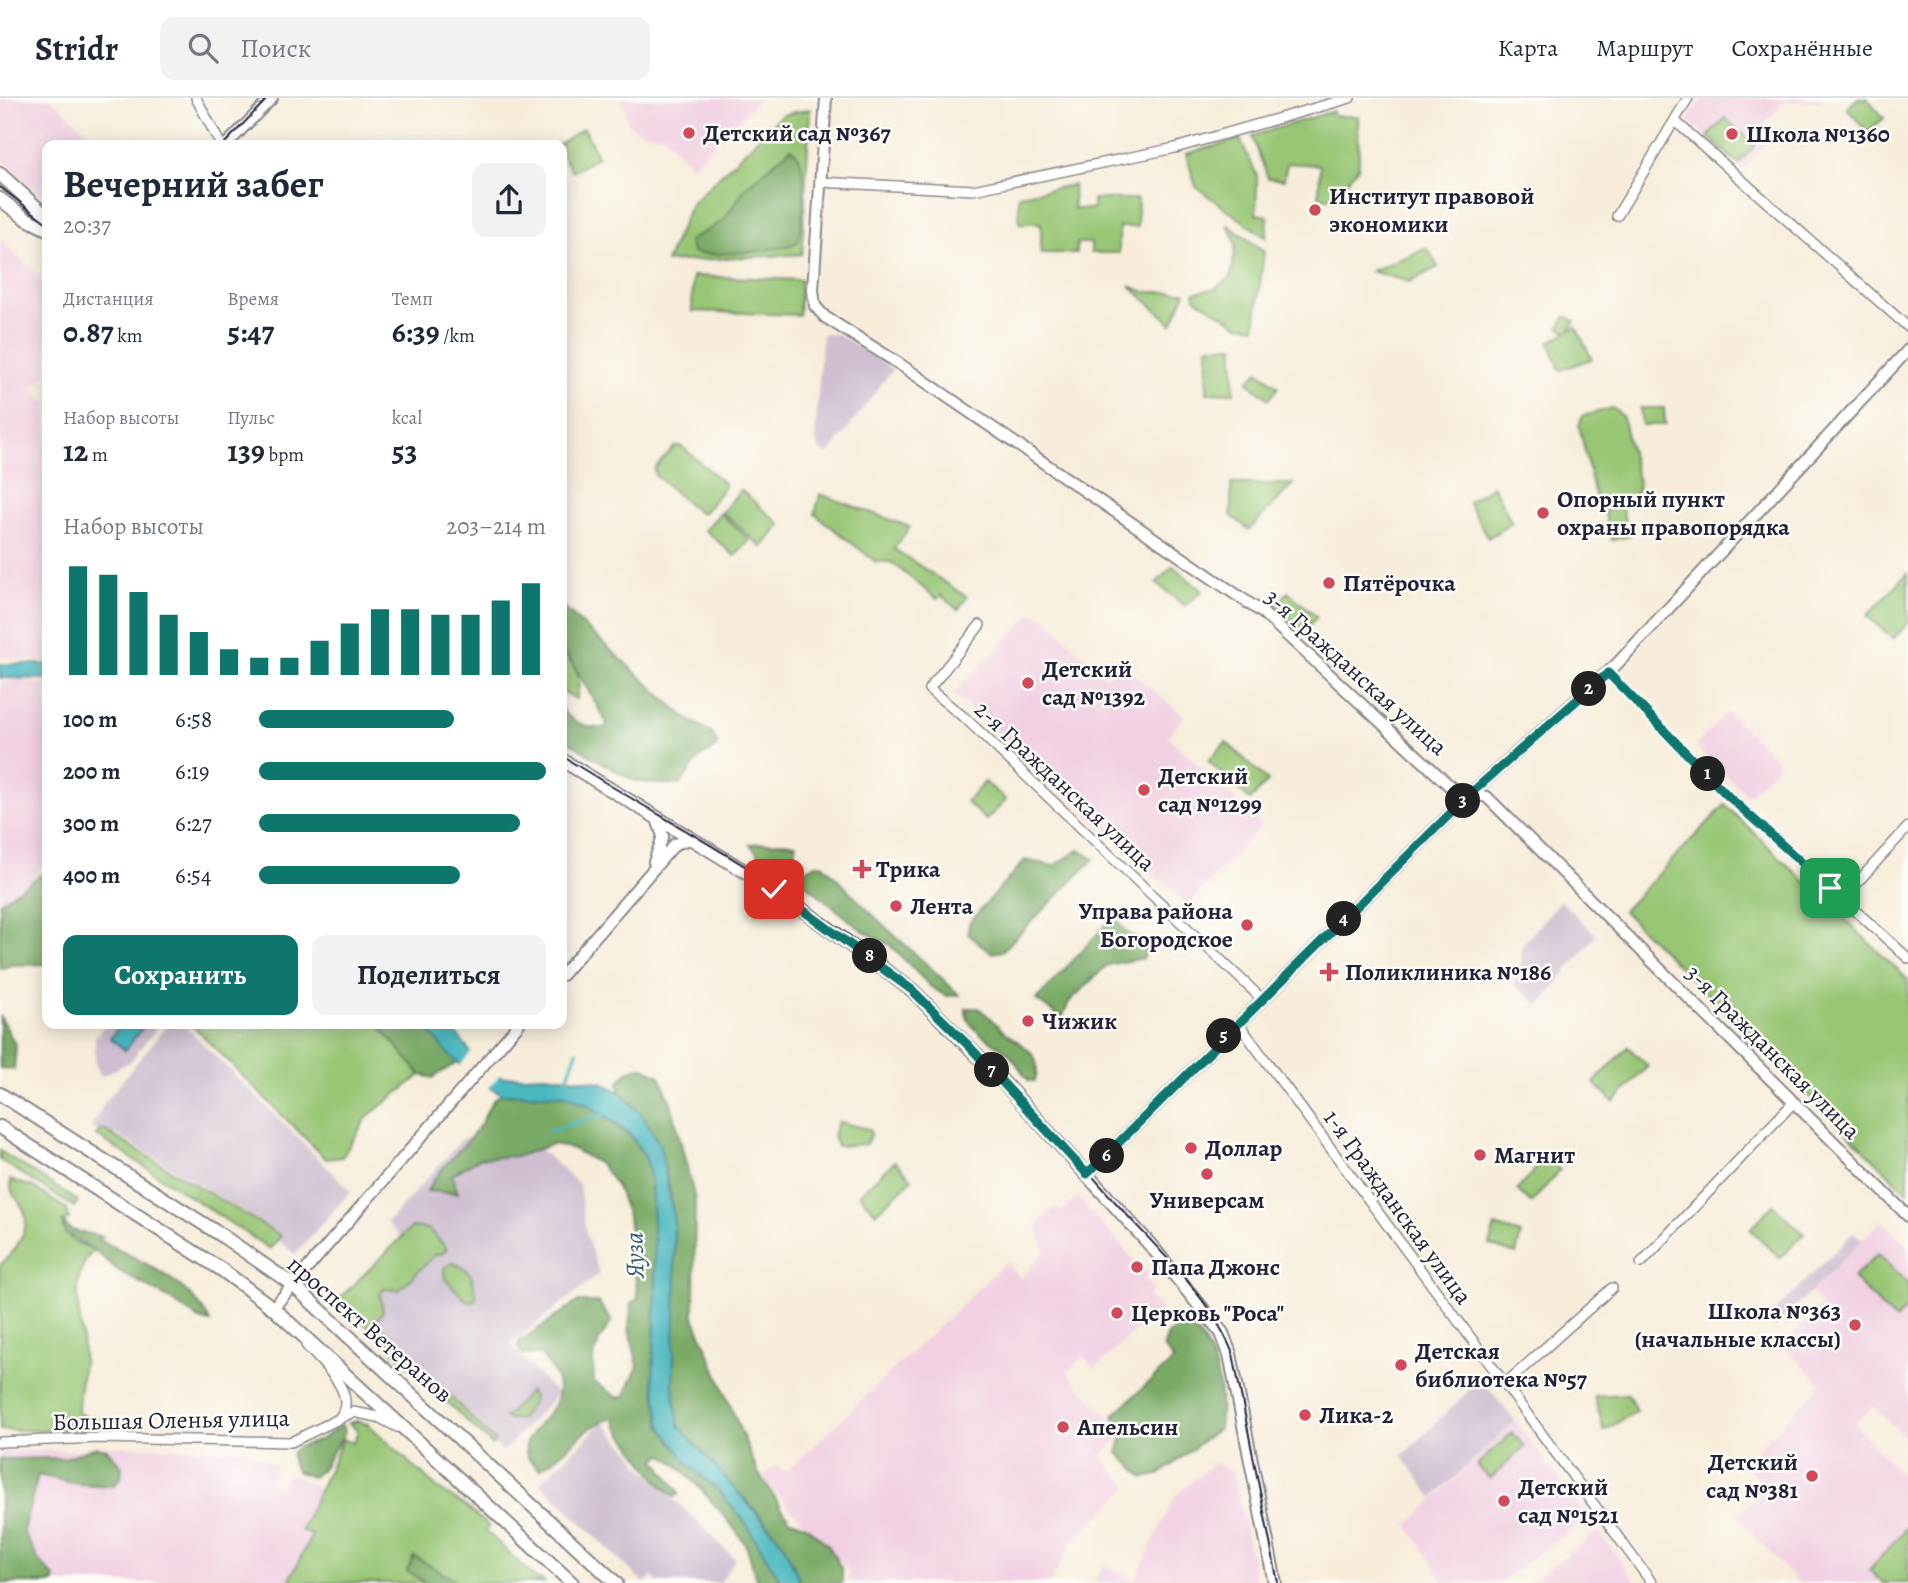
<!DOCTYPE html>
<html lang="ru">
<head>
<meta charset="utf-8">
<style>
  :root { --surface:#fff; --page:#f2f2f3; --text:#1f2937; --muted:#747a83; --line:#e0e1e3; --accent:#0f766e }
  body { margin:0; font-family:Alegreya,serif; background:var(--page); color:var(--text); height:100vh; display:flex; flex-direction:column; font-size:26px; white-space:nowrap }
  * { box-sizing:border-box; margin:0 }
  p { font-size:23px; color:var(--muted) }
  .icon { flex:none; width:38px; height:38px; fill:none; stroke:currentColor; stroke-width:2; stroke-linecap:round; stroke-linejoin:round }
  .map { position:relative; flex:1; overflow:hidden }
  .sheet { position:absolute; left:42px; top:42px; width:525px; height:889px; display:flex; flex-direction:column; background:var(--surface); border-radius:14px; box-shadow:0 4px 18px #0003 }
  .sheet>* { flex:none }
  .pin { position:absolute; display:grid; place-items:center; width:60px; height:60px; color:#fff; margin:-30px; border-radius:14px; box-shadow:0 4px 10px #0006 }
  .km { position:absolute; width:35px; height:35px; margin:-18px; border-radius:50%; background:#222; color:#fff; font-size:19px; line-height:35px; text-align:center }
  .round { display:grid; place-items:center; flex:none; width:74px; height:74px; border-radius:14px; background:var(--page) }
  .headline { display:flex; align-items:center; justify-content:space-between; height:119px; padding:0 21px }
  h1 { font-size:38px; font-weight:700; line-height:52px }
  .metrics { display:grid; grid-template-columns:repeat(3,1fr); gap:10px; height:119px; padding:7px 21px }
  .metrics div { display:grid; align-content:center }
  .metrics b { font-size:30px; font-weight:700 }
  .metrics small { font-size:19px; font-weight:400 }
  .metrics p { font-size:19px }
  .chart { height:196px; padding:14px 21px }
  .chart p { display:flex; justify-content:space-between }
  .chart svg { width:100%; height:126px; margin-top:7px; stroke:var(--accent); stroke-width:6 }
  .cta { display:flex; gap:14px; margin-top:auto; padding:14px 21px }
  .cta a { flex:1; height:80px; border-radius:14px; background:var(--accent); color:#fff; font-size:28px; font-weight:700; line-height:80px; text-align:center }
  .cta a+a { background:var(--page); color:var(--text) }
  ul { padding:0 21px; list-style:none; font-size:23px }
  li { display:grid; grid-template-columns:112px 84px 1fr; align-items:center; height:52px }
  li i { height:18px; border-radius:9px; background:var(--accent) }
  header { display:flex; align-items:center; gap:42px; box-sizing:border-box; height:98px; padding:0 35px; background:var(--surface); border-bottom:2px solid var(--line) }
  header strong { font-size:33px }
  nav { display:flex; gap:38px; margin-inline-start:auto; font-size:24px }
  .search { width:490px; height:63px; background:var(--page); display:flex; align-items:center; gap:18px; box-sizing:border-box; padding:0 24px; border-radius:14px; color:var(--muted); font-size:26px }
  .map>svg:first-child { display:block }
  .built { fill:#f1d0e2 }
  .industrial { fill:#cebed0 }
  .green { fill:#98c675; stroke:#5d7458; stroke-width:2 }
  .forest { fill:#7aab66; stroke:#4e6650; stroke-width:2 }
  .water { fill:#49b8bf; stroke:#366d7d; stroke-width:2 }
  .pier { fill:#f7edda }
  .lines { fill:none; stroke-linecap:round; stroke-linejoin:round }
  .stream { stroke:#49b8bf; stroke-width:3.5 }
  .minor-casing { stroke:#8c888a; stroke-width:12 }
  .tertiary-casing { stroke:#8c888a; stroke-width:14 }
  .secondary-casing { stroke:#8c888a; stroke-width:16 }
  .minor { stroke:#fff; stroke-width:9 }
  .tertiary { stroke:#fff; stroke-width:10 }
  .secondary { stroke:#fff; stroke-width:12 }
  .tram { stroke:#22223b; stroke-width:2 }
  .route-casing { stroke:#fff; stroke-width:14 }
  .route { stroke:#0f766e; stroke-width:9 }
  .poi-dot { fill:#d1495b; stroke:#fdfcf7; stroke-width:2.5 }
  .labels { text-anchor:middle; stroke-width:5; stroke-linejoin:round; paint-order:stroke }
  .poi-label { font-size:24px; font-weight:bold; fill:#22223b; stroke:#fdfcf7; text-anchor:start }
  .street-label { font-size:24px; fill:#22223b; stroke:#fdfcf7 }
  .water-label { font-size:26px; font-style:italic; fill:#325e70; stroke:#fdfcf7 }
</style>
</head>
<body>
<header>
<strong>Stridr</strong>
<div class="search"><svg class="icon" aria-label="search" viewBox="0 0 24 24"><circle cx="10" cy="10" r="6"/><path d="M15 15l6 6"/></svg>Поиск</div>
<nav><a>Карта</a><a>Маршрут</a><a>Сохранённые</a></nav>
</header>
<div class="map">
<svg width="1908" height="1485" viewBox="0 0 1908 1485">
  <rect width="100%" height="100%" fill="#fdfcf7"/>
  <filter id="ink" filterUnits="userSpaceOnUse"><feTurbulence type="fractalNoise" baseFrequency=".0143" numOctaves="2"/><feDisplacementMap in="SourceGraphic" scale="14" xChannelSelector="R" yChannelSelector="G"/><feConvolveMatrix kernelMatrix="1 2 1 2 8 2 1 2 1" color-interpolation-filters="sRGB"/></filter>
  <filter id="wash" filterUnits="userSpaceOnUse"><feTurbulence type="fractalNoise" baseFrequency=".00686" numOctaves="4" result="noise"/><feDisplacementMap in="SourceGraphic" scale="28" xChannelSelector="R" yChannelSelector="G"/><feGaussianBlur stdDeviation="1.57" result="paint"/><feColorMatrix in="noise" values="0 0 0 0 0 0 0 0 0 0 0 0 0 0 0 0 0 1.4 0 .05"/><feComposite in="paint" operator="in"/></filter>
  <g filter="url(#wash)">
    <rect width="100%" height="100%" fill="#f7edda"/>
    <path class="built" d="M0,0H50L95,41L89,47H47V93L43,98L0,61Z
      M621,0H760L692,68L663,37L642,34L628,26Z
      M1702,0H1822L1820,3L1783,4L1759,34L1768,43L1744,71L1688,22Z
      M0,141L47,186V276L32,291L47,305V563L0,559Z
      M1033,515L1045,520L1106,580L1121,565L1184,618L1168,639L1262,727L1188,807L954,595Z
      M20,582L47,588V765L0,812V586Z
      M1727,614L1780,664L1748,698L1695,648Z
      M1077,1099L1148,1177L1144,1181L1153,1192L1148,1198L1160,1210L1095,1270L1083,1258L1067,1274L1124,1336L1100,1358L1129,1389L1073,1443L1050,1485H848L849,1473L762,1380L775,1368L786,1374L1006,1164L1021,1180L1045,1153L1036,1128L1056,1109L1061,1114Z
      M1881,1122L1908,1148V1343L1873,1308L1854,1326L1908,1385V1485H1798L1736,1417L1766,1391L1744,1365L1822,1286L1782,1248L1822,1208L1810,1195Z
      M1515,1323L1587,1419L1500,1485H1445L1408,1427Z
      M103,1348L244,1352L277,1368L269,1386L280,1390L288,1375L321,1391L301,1431L313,1437L288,1485H0V1353L76,1352Z
      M1214,1365L1234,1374L1256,1485H1094L1104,1467L1135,1482L1175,1398Z
      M1598,1433L1637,1485H1530Z"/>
    <path class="industrial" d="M822,236H838L893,271L828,357L819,352L815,340Z
      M1560,802L1596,837L1539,908L1514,886L1520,874L1522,848Z
      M106,926H154L155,932L130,964L101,978L95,966V939Z
      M168,926H183L351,1093L295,1156L279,1143L282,1137L116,1036L112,1042L91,1029L105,1004Z
      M515,1029L579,1086L586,1136L599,1176L510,1246L557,1296L503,1354L486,1338L488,1333L386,1234L379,1239L350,1213L412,1150L387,1125L462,1041Z
      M1854,1134L1862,1142L1775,1230L1766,1222Z
      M1481,1281L1515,1323L1433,1400L1402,1358Z
      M603,1324L633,1356L639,1366L735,1461L720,1485H659L653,1479L644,1485L540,1385Z"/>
    <path class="green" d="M1858,0H1867L1884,20L1867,34L1847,10Z
      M810,11L802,156L666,164L691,106L782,17Z
      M1333,13L1334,18H1358L1359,68L1348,82L1341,101L1319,99L1320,67L1287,65L1284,82L1268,80L1252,38Z
      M1725,20L1755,47L1738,66L1708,39Z
      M584,30L598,59L573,74L562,57V47H557Z
      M1240,41L1257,78L1256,116L1268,118L1266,140L1196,89L1186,56Z
      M1073,87L1074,111H1093V101H1138L1137,129H1119V155H1091V145H1077V155H1041V125H1019V97Z
      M1228,127L1264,153L1255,229L1239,227L1195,200L1194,194L1214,191L1231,179L1236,146Z
      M1427,150L1438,169L1409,184L1371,173Z
      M693,178L801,182L799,217L692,213Z
      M1130,188L1145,194H1186L1172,226Z
      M1566,218L1575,223L1569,233L1576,229L1592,261L1560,272L1549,244L1567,234L1559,229Z
      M1208,248H1234V295L1207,294Z
      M1258,273L1278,289L1269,301L1248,284Z
      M1613,310L1622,318L1639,388L1635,397L1603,405L1595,398L1579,327L1583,318Z
      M1640,310H1664L1665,327H1642Z
      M681,348L724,385V390L704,414L699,415L655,377L654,371L674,349Z
      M1231,386H1293L1249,432L1231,417Z
      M1493,388L1512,425L1488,440L1468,404Z
      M741,392L781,427L762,449L722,414Z
      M820,396L910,429L894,451L967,499L958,512L941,497L937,501L891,464H876L815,416Z
      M1621,408L1629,438L1612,442L1604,413Z
      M720,415L750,442L735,458L705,432Z
      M1173,468L1202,493L1185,508L1156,485Z
      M1908,475V525L1893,541L1867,518Z
      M1288,494L1317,519L1303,533L1276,508Z
      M562,554C576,568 583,582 576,601L562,593Z
      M1226,644L1268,683L1250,702L1208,663Z
      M985,684L1006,702L986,722L966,704Z
      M1725,707L1908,882V1095L1623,813Z
      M191,926H378L421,977L368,1018L342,1059L326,1061Z
      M1628,949L1648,968L1614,1004L1594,985Z
      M838,1024L869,1031L871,1036L866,1046L837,1048L833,1037Z
      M101,1031L105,1033L281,1138L270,1151L96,1037Z
      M0,1053L78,1103L74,1109L0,1062Z
      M1546,1059L1560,1072L1531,1105L1517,1092Z
      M895,1063L912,1081L876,1115L859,1096Z
      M10,1082L33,1089L66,1111L69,1121L63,1124V1130L73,1143L94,1152C63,1182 86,1229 83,1266C81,1283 78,1297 78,1314L83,1318L133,1326L95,1333L0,1332V1167C13,1157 32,1130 24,1112C18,1100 10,1097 10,1082Z
      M1773,1107L1804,1136L1780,1160L1750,1131Z
      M1495,1128L1521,1136L1516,1156L1489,1147Z
      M412,1129L428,1131L447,1150L442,1156H436L399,1192L384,1191L380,1196L383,1214L375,1223L495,1343L492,1347L339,1201Z
      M1878,1156L1908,1186V1210L1895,1222L1853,1180Z
      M452,1165C471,1169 474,1182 476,1199L474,1203L466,1202L445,1181L444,1170Z
      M530,1293L534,1302L520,1321H507L505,1320Z
      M1628,1296L1636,1313L1604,1333L1594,1298Z
      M357,1323L368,1326L437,1390L467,1409L489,1429L486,1433L538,1483L541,1481L545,1485H459L414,1459L407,1473L426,1485H288L312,1437L301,1432L343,1341L353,1345L358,1333L349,1325Z
      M1512,1335L1525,1348L1490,1381L1477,1367Z
      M1908,1428V1485H1883L1869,1472Z"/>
    <path class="forest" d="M791,50C811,62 803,123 798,144C788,152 702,160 692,154L689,143L724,122L746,89Z
      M562,508L686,620L711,634L717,645L715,650L699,660L680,687C666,686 650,686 636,683C628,681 567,644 562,638V611C571,625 589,631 605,630L607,625L562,547Z
      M785,744L796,746L794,756L784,771L779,772L764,763L750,746Z
      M1079,752L1094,761L1002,853L991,855L968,836L969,825L1025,762L1054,768Z
      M816,766H822C839,781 852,797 868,812C897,842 930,867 959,897L946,898L931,889L890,847L860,831L802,783L805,772Z
      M47,773V866L12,867L0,871V804Z
      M1114,818L1126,834L1149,847L1143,860L1107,867L1069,904L1062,920L1036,902Z
      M966,910H978C989,917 997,928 1007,936C1026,950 1043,956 1035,983H1029C1022,975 1016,963 1008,955C995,943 964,932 966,910Z
      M0,918L16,948L14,971L0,970Z
      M378,926H423L457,964L433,980L421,977Z
      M641,969L660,978L671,1005L695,1102L694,1219L757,1373L789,1421L805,1427L828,1447L842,1472V1485H801C790,1460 778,1438 760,1417C745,1399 683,1342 678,1326C672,1305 673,1279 673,1257C673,1166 691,1064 620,994L619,984C626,975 630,970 641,969Z
      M502,996L564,997L590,1008L631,1039L646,1061L651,1083L656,1188L653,1280L661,1328L688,1366L718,1392L745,1424L782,1485H758C752,1474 752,1460 746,1448C736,1430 679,1362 661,1356L656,1362L677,1391L679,1396L675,1399L661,1387L616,1327L615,1320C583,1325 568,1357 539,1371C500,1341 559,1325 558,1290C558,1278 548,1266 541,1257L523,1256L518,1249L519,1244L577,1204H598L612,1223L599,1243L593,1262L594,1284L617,1299H624L638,1268L629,1231L631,1205L638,1201L628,1118L617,1089L601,1067L573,1051L553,1046L518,1058L480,1060L452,1077L458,1095L427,1093C441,1067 463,1052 480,1027C488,1015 487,1004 502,996Z
      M63,1124L71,1132L104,1139L97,1141C136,1161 190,1182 210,1224L197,1220L170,1201L120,1174L94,1152L65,1135Z
      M1182,1225C1217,1241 1224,1296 1219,1330L1159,1377L1144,1380L1118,1355L1124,1334L1113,1317L1174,1262L1163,1249L1168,1236Z
      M341,1326L345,1333L343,1338L321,1372L312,1379L296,1373C283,1347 299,1350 317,1343C326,1339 334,1332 341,1326Z
      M96,1349L107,1351L122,1369L121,1380L113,1388L78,1386L38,1377L23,1433L39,1463L55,1480L53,1485H0V1361L64,1360Z
      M414,1458L459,1485H426L407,1473Z"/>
    <path class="water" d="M0,566H47V581L0,580Z
      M121,926L144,928L125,952L110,940Z
      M423,926H449L475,960L502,979L545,977L601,984L620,994L641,1015L660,1047L673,1115L676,1189L673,1289L679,1328L783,1445L801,1485H782L745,1424L718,1392L688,1366L661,1328L653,1280L656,1188L651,1083L646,1061L630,1036L590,1008L565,997L502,996L486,988L450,958Z"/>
    <path class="pier" d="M473,952L501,975L487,992L458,970Z"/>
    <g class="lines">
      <path class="stream" d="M567,981L577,953
        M549,1033L604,1016"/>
    </g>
  </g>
  <g filter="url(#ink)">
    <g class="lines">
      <g class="minor-casing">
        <path id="minor" d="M196,0L221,47
          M1675,23L1908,229
          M820,84L973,92L1175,50L1350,0
          M1617,118L1688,0
          M980,527L929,591L966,621L1262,901
          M1608,575L1728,698L1908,860
          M1842,801L1908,729
          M1238,925L1652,1485
          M1641,1165L1793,1005
          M306,1247C320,1264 359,1295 340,1319
          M1505,1286L1612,1190
          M0,1344L99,1340L291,1344L353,1314L378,1319L397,1329"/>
      </g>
      <g class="tertiary-casing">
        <path id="tertiary" d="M826,0L813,192L815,208L825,219L898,265L1263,515L1453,691L1487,699L1908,1118
          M226,47L272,0
          M654,764L663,738L657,721
          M562,877L675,746L690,741
          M1087,1076L1471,695L1616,567L1908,252
          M273,1210L519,926"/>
      </g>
      <g class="secondary-casing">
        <path id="secondary" d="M0,76L47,119
          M0,101L25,120L47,131
          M562,662L774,791L912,892L995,975L1153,1150L1222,1235L1230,1256L1275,1485
          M0,996L221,1137L293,1187L616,1485
          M0,1029L222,1172L273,1210L572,1485"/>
      </g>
      <use href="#minor" class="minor"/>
      <use href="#tertiary" class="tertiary"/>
      <use href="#secondary" class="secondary"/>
      <path class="tram" d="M223,47L268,0
        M0,89L47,125
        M562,658C679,732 812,798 915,890C988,955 1052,1033 1117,1106C1157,1151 1211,1199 1233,1256L1278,1485"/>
    </g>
  </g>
  <g class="lines" filter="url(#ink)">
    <g class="route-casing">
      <path id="route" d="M774,791L912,892L969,948L1087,1076L1471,695L1608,575L1728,698L1830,790"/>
    </g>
    <use href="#route" class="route"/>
  </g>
  <g class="poi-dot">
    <circle cx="689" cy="35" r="7"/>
    <circle cx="1732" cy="36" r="7"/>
    <circle cx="1315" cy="112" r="7"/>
    <circle cx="1543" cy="415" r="7"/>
    <circle cx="1329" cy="485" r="7"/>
    <circle cx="1028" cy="585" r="7"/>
    <circle cx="1144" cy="692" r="7"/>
    <path d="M858.5 760.5h7v7h7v7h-7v7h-7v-7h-7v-7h7z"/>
    <circle cx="896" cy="808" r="7"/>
    <circle cx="1247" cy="827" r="7"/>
    <path d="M1325.5 863.5h7v7h7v7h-7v7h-7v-7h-7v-7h7z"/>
    <circle cx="1028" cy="923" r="7"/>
    <circle cx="1191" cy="1050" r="7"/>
    <circle cx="1480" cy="1057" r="7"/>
    <circle cx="1207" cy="1076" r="7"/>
    <circle cx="1137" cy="1169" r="7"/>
    <circle cx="1117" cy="1215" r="7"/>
    <circle cx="1855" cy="1227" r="7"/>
    <circle cx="1401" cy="1267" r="7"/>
    <circle cx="1305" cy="1317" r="7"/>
    <circle cx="1063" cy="1329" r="7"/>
    <circle cx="1812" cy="1378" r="7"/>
    <circle cx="1504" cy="1403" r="7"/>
  </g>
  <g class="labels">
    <g class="poi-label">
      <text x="703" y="43">Детский сад №367</text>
      <text x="1746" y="44">Школа №1360</text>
      <text x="1329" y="106">Институт правовой<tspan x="1329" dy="28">экономики</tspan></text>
      <text x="1557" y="409">Опорный пункт<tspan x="1557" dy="28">охраны правопорядка</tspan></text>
      <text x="1343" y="493">Пятёрочка</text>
      <text x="1042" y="579">Детский<tspan x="1042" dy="28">сад №1392</tspan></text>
      <text x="1158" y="686">Детский<tspan x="1158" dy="28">сад №1299</tspan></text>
      <text x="876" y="779">Трика</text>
      <text x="910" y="816">Лента</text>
      <text x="1233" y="821" text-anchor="end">Управа района<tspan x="1233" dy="28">Богородское</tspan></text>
      <text x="1345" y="882">Поликлиника №186</text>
      <text x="1042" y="931">Чижик</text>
      <text x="1205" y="1058">Доллар</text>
      <text x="1494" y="1065">Магнит</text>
      <text x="1207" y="1110" text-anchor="middle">Универсам</text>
      <text x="1151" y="1177">Папа Джонс</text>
      <text x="1841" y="1221" text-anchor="end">Школа №363<tspan x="1841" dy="28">(начальные классы)</tspan></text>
      <text x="1131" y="1223">Церковь "Роса"</text>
      <text x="1415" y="1261">Детская<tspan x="1415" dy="28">библиотека №57</tspan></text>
      <text x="1319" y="1325">Лика-2</text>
      <text x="1077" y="1337">Апельсин</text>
      <text x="1798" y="1372" text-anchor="end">Детский<tspan x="1798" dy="28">сад №381</tspan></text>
      <text x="1518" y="1397">Детский<tspan x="1518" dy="28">сад №1521</tspan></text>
    </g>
    <g class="street-label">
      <text transform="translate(1356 574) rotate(42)" y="8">3-я Гражданская улица</text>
      <text transform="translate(1065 688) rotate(43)" y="8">2-я Гражданская улица</text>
      <text transform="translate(1773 954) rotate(45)" y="8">3-я Гражданская улица</text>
      <text transform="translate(1398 1109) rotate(54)" y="8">1-я Гражданская улица</text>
      <text transform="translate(370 1231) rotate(41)" y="8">проспект Ветеранов</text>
      <text transform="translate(171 1322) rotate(-1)" y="8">Большая Оленья улица</text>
    </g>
    <g class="water-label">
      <text transform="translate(634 1157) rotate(-91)" y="9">Яуза</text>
    </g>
  </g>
</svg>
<div class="pin" style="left:1830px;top:790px;background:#1e9e55"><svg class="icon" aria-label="arrive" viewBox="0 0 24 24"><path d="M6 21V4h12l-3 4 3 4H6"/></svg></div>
<div class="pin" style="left:774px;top:791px;background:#d93025"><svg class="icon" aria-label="check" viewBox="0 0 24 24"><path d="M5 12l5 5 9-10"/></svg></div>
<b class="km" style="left:1708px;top:676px">1</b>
<b class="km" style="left:1589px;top:591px">2</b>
<b class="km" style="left:1463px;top:703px">3</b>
<b class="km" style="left:1344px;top:821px">4</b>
<b class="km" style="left:1224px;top:938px">5</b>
<b class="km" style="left:1107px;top:1058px">6</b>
<b class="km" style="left:992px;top:972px">7</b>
<b class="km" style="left:870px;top:858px">8</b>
<section class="sheet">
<div class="headline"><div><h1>Вечерний забег</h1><p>20:37</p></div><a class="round"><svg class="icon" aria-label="share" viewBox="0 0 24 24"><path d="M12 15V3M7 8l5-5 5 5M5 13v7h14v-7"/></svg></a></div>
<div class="metrics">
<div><p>Дистанция</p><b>0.87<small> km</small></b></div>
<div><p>Время</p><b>5:47</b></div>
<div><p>Темп</p><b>6:39<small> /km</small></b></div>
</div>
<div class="metrics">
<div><p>Набор высоты</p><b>12<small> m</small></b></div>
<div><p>Пульс</p><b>139<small> bpm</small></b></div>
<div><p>kcal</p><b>53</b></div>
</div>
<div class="chart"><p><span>Набор высоты</span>203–214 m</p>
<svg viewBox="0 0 160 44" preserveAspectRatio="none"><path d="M5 44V6M15 44V9M25 44V15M35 44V23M45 44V29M55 44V35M65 44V38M75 44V38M85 44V32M95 44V26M105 44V21M115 44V21M125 44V23M135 44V23M145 44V18M155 44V12"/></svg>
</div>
<ul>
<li><b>100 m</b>6:58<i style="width:68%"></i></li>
<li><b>200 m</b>6:19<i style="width:100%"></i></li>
<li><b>300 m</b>6:27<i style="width:91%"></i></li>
<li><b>400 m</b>6:54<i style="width:70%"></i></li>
</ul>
<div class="cta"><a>Сохранить</a><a>Поделиться</a></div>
</section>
</div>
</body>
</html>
